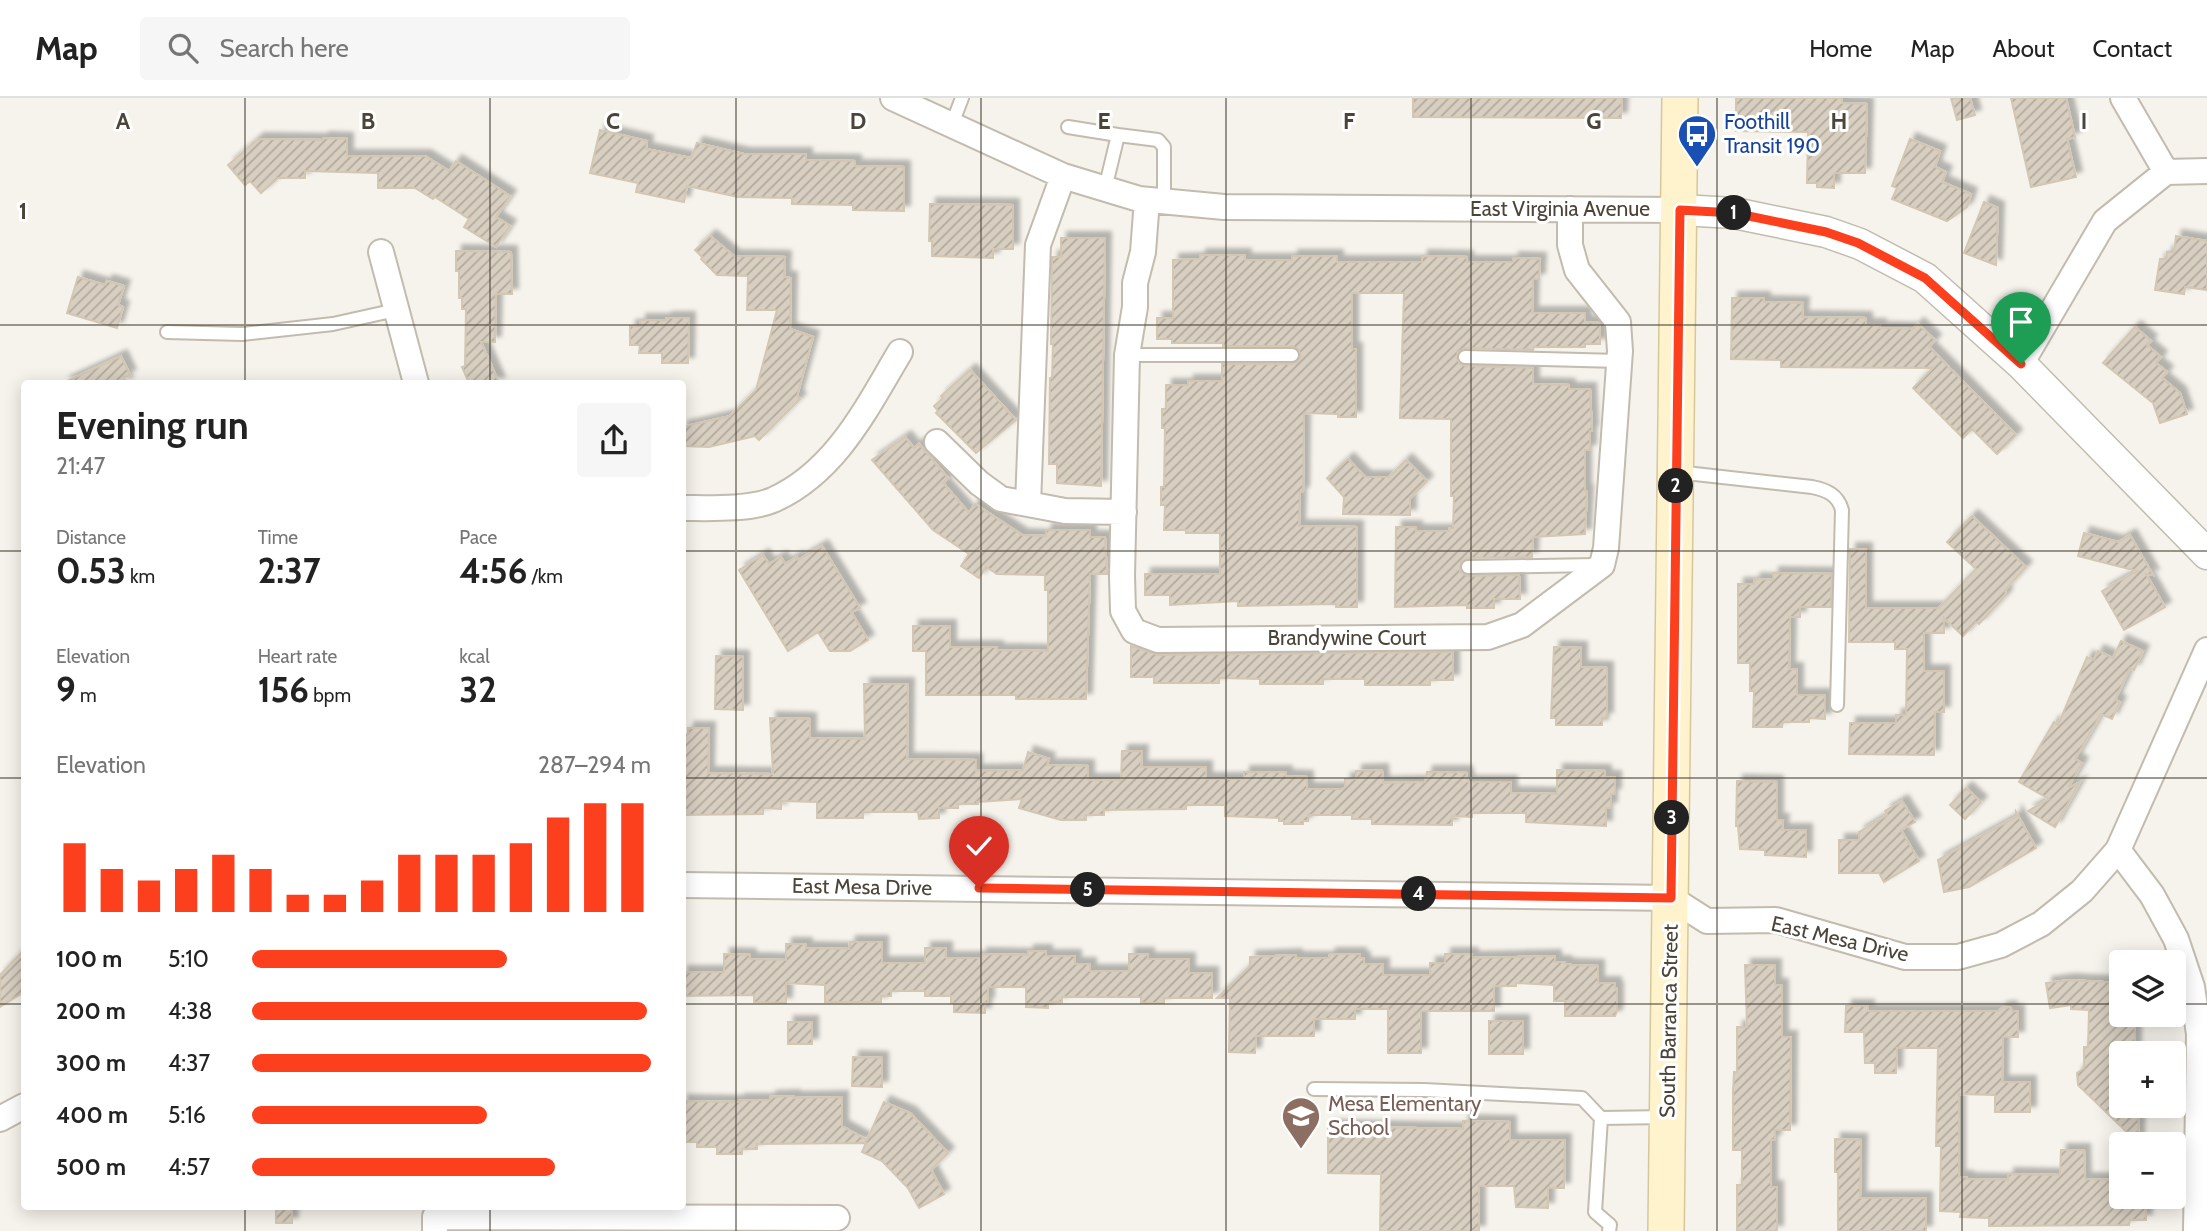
<!DOCTYPE html>
<html lang="en">
<head>
<meta charset="utf-8">
<style>
  :root { --surface:#fff; --page:#f6f6f6; --text:#222; --muted:#767676; --line:#e0e0e0; --accent:#fc3f1d }
  body { margin:0; font-family:Cabin,sans-serif; background:var(--page); color:var(--text); height:100vh; display:flex; flex-direction:column; font-size:26px; white-space:nowrap }
  * { box-sizing:border-box; margin:0 }
  p { font-size:23px; color:var(--muted) }
  .icon { flex:none; width:38px; height:38px; fill:none; stroke:currentColor; stroke-width:2; stroke-linecap:round; stroke-linejoin:round }
  .map { position:relative; flex:1; overflow:hidden }
  .details { position:absolute; left:21px; top:282px; width:665px; height:830px; display:flex; flex-direction:column; background:var(--surface); border-radius:7px; box-shadow:0 4px 18px #0003 }
  .details>* { flex:none }
  .controls { position:absolute; left:2109px; top:852px; display:grid; gap:14px }
  .controls a { display:grid; place-items:center; width:77px; height:77px; border-radius:7px; background:var(--surface); box-shadow:0 4px 18px #0003; font-size:35px }
  .pin { position:absolute; display:grid; place-items:center; width:60px; height:60px; color:#fff; margin:-72px -30px; border-radius:50% 50% 50% 0; rotate:-45deg; box-shadow:0 0 7px #0007 }
  .pin .icon { rotate:45deg }
  .km { position:absolute; width:35px; height:35px; margin:-18px; border-radius:50%; background:#222; color:#fff; font-size:19px; line-height:35px; text-align:center }
  .round { display:grid; place-items:center; flex:none; width:74px; height:74px; border-radius:7px; background:var(--page) }
  .overview { display:flex; align-items:center; justify-content:space-between; height:119px; padding:0 35px }
  h1 { font-size:38px; font-weight:700; line-height:52px }
  .figures { display:grid; grid-template-columns:repeat(3,1fr); gap:10px; height:119px; padding:7px 35px }
  .figures div { display:grid; align-content:center }
  .figures b { font-size:35px; font-weight:700 }
  .figures small { font-size:19px; font-weight:400 }
  .figures p { font-size:19px }
  .chart { height:196px; padding:14px 35px }
  .chart p { display:flex; justify-content:space-between }
  .chart svg { width:100%; height:126px; margin-top:7px; stroke:var(--accent); stroke-width:6 }
  ul { padding:0 35px; list-style:none; font-size:23px }
  li { display:grid; grid-template-columns:112px 84px 1fr; align-items:center; height:52px }
  li i { height:18px; border-radius:9px; background:var(--accent) }
  header { display:flex; align-items:center; gap:42px; box-sizing:border-box; height:98px; padding:0 35px; background:var(--surface); border-bottom:2px solid var(--line) }
  header strong { font-size:33px }
  nav { display:flex; gap:38px; margin-inline-start:auto; font-size:24px }
  .search { width:490px; height:63px; background:var(--page); display:flex; align-items:center; gap:18px; box-sizing:border-box; padding:0 24px; border-radius:7px; color:var(--muted); font-size:26px }
  .map>svg:first-child { display:block }
  .building { fill:url(#building-hatch); stroke:#d3c7b4; stroke-width:2; filter:url(#shadow) }
  .lines { fill:none; stroke-linecap:round; stroke-linejoin:round }
  .service-casing { stroke:#c2bbae; stroke-width:16 }
  .minor-casing { stroke:#c2bbae; stroke-width:28 }
  .tertiary-casing { stroke:#c2bbae; stroke-width:33 }
  .secondary-casing { stroke:#d6c79b; stroke-width:38 }
  .service { stroke:#fff; stroke-width:12 }
  .minor { stroke:#fff; stroke-width:24 }
  .tertiary { stroke:#fff; stroke-width:30 }
  .secondary { stroke:#fff3cd; stroke-width:35 }
  .route-casing { stroke:#fff; stroke-width:14 }
  .route { stroke:#fc3f1d; stroke-width:9 }
  .grid { fill:none; stroke:#4b4439; stroke-width:2; stroke-opacity:0.55 }
  .labels { text-anchor:middle; stroke-width:6; stroke-linejoin:round; paint-order:stroke }
  .transit-label { font-size:21px; fill:#164399; stroke:#fff; text-anchor:start }
  .street-label { font-size:21px; fill:#4b4439; stroke:#fff }
  .education-label { font-size:21px; fill:#785e54; stroke:#fff; text-anchor:start }
  .grid-label { font-size:23px; text-anchor:middle; font-weight:bold; fill:#4b4439; stroke:#fff; stroke-width:6; stroke-linejoin:round; paint-order:stroke }
</style>
</head>
<body>
<header>
<strong>Map</strong>
<div class="search"><svg class="icon" aria-label="search" viewBox="0 0 24 24"><circle cx="10" cy="10" r="6"/><path d="M15 15l6 6"/></svg>Search here</div>
<nav><a>Home</a><a>Map</a><a>About</a><a>Contact</a></nav>
</header>
<div class="map">
<svg width="2207" height="1133" viewBox="0 0 2207 1133">
  <defs>
    <pattern id="building-hatch" width="6" height="6" patternUnits="userSpaceOnUse" patternTransform="scale(1.75)"><rect width="6" height="6" fill="#d8cfc1"/><path d="M-1 1l2-2M0 6l6-6M5 7l2-2" fill="none" stroke="#b1aa9e"/></pattern>
    <filter id="shadow"><feDropShadow dx="6" dy="-6" stdDeviation="2" flood-color="#0004"/></filter>
  </defs>
  <rect width="100%" height="100%" fill="#f6f3ec"/>
  <path class="building" d="M1413,0H1622L1621,20L1413,19Z
    M1736,0H1842V5L1867,6L1865,75H1834V90L1817,89V85H1807L1808,34L1736,33Z
    M1951,0H1970L1975,17L1957,22Z
    M2011,0H2066L2075,39L2067,41L2076,79L2031,89Z
    M600,32L647,43L646,51L691,60L697,45L744,56H806V62L855,63V68L904,69V113L853,112V107L792,106V100L738,99L687,88L684,104L636,94L638,85L590,75Z
    M323,40L347,41V58H425L449,73L456,63L510,98L496,119L510,128L496,149L464,129L469,121L435,99L433,101L415,90H378V75L305,73V80H278L261,95L250,83L245,87L228,67L258,41L323,42Z
    M1910,41L1940,53L1935,69L1946,74L1942,84L1971,96L1967,109L1947,123L1892,101L1897,90L1892,88Z
    M1984,104L1998,110L1996,167L1964,155Z
    M930,106L1013,107V151H993V160L932,158V143H929Z
    M710,138L734,158L785,159L784,179L791,180L790,231L813,239L797,298L800,301L759,342L755,338L709,349L682,348V329L730,318L756,292L777,212H747L748,178L717,177L701,161L702,159L695,152Z
    M2176,138L2207,143V192L2185,189L2184,196L2155,192L2160,161H2166L2167,154H2174Z
    M1061,140H1105L1101,388L1057,385V366H1049L1050,280H1052L1053,246H1051L1052,159H1061Z
    M456,153L511,154L512,196H496L495,244H481L499,285H469L462,269L465,268L466,211H462V200H459V173H456Z
    M1200,157H1245V162H1292V158H1337V164H1422V158L1467,159V164H1513V160L1540,161L1539,181H1533L1532,215H1585V224L1600,225V246H1585V249H1534L1533,252L1465,250L1458,254L1456,259L1460,266L1465,268L1533,270V286L1569,287V291H1590L1592,333H1590V352H1585V393H1587L1585,436L1533,439L1532,459L1468,460L1461,464L1460,473L1467,478L1519,477L1520,501H1494V510H1467V507L1395,509L1396,429H1416V433H1449V430H1453L1454,398H1451V321L1400,320L1404,195H1352V251H1356V319H1338V316L1304,315L1303,394H1300L1299,428L1357,429V509H1336V506L1238,508V503L1170,507V497H1145V476H1220V435H1186V432H1164L1165,407H1161V389H1164L1165,330H1162V311H1166V287H1188V283H1222V266H1292L1297,264L1301,258L1299,252L1292,248H1223V245H1172V241H1157V220H1173V162L1200,161Z
    M78,179L105,187L107,183L124,188L118,207L123,209L117,230L67,215Z
    M1732,200H1764V204L1803,205L1802,219L1866,220V227H1880L1879,230L1913,231L1918,226L1935,242L1929,249L2016,337L1997,356L1972,331L1963,340L1913,290L1933,270L1781,269V262L1731,261Z
    M666,220H689L688,265H662V255H639L640,247H630V228H640V222H666Z
    M2135,229L2151,243L2147,247L2161,259L2156,265L2167,274L2162,280L2180,295L2187,316L2160,325L2153,305L2103,265Z
    M121,258L130,277L124,279L127,285H63Z
    M970,272L1016,322L976,355L936,315L938,313L934,308L943,300L941,298Z
    M905,339L914,350L919,346L948,380L943,385L969,415L975,406L1022,437L1046,438V432H1090V439H1105L1107,476H1090L1086,601H1016V597H926V553H913V528H950V549H997V552L1048,553V492H1045V477L997,476L986,469L979,480L961,468L969,456L933,432L872,362Z
    M1348,361L1365,379H1389L1406,362L1427,383L1410,400V417L1343,416L1344,399L1327,380Z
    M1972,418L2026,469L2005,492L2006,497L1996,508L1979,526L1976,524L1963,538L1944,520V535H1924V573H1944V614H1935L1934,657L1849,656L1850,625H1896V617H1906L1907,551H1895V544H1849L1850,451H1866V510H1939L1976,471L1947,444Z
    M2084,435L2118,444L2130,437L2153,477L2146,476L2165,509L2124,532L2102,493L2137,473L2078,458Z
    M822,448L860,510L851,514L868,542L850,553H830L818,534L788,553L739,472L763,457L769,466L781,459L785,466L797,459L798,462Z
    M1773,475L1832,476L1831,509H1800V519H1790L1789,571H1797V597H1825V621L1809,620V624H1783L1782,629H1753L1754,593H1750V565H1738V486H1754L1755,481L1773,482Z
    M2121,543L2143,553L2134,572L2130,570L2115,602L2120,604L2112,621L2101,616L2075,661L2082,665L2069,688L2071,689L2080,684L2055,729L2028,713L2049,701L2019,684L2054,624L2058,627L2087,559L2094,562L2098,553L2113,560Z
    M1131,548L1158,557L1453,554V582H1430V587H1365V581H1323V586H1260V581L1219,580V585H1154V579H1131Z
    M1554,549L1581,550V569L1607,570V620H1602V627H1556V620H1551Z
    M716,558L743,559V612L715,611Z
    M864,586H908L907,661L976,662V673L1023,672L1028,654L1049,661L1047,667L1088,668V682H1121L1122,653H1142L1141,669H1206V681H1244V674H1286V678L1307,679V691H1343L1345,689V681H1356V673L1382,672L1383,685L1425,684L1427,674H1466L1468,684H1511V695L1557,696V672L1605,673V679H1615V696H1611V710H1606V728L1526,724V715H1472V719L1452,718V727L1372,726V721H1352V717H1308V723H1303V726H1284V723H1279V720L1225,718V707H1186V711L1104,712V717H1086V722H1061L1019,710L1022,701L977,704L978,706H958V710H939V720L919,721L918,714H863V720H817V704L781,703V711L763,710V716L682,717L685,636H688V630H709L708,675L773,676L770,620L810,621V640L865,641Z
    M1737,683L1777,684V722H1783L1782,732H1806V759L1765,757V752L1740,751L1738,728H1736Z
    M1966,690L1981,704L1965,721L1950,707Z
    M1902,703L1915,724L1901,732L1919,763L1884,784L1879,775H1839V742H1859V734L1887,717L1885,713Z
    M2016,714L2036,750L1969,789L1944,794L1938,762L2016,719Z
    M850,844H882V865H925V850H946V860H981V856L1028,857V853H1046V858H1075V866H1090V873H1129V856H1148V861H1189V875H1212V900H1164V905H1141V899H1062V904H1048V910L1026,909V889H988V905H985V915L954,914V905H951V898H925V893H891V898H881V904H825V887L786,885V905L754,904V897L682,898V874H724V856L750,857V861L786,862V846H806V850L849,851Z
    M24,852V894L0,909V877Z
    M1330,856H1360V860H1364V866H1383V877H1430V865H1445V856H1472V860L1555,858V864H1565V866L1572,867L1598,868V885H1615V890H1617V913L1615,918H1565V903H1554V887L1516,885V888H1494V913H1421V955H1388V911H1355V921H1314V938H1256L1255,955L1229,954L1230,900H1217L1250,868V859L1296,857V860H1329Z
    M1745,867H1775V887H1782V939H1791L1790,1032H1775V1042H1771V1089H1777V1133L1737,1132V1087H1742V1052H1733V993L1734,974H1737V929H1747Z
    M2069,882L2121,885V917H2133L2135,920V956H2121V1008H2139L2138,1045L2078,987L2077,975L2084,970V949H2088L2089,912L2071,911V907L2050,910L2046,885Z
    M1846,908H1868V913H1999L2002,910L2010,909L2012,913H2018V939H2003L2002,984H2030V1014H1995V997L1959,996V1079H1967V1081L2008,1082V1076L2060,1077L2061,1052H2084L2085,1081L2121,1082V1099H2146V1122H2130L2129,1127L1989,1128V1120L1960,1119L1961,1114L1940,1113L1941,1048H1936L1938,950H1897L1896,975H1875V965H1865L1864,934H1845Z
    M1489,923H1523V956H1489Z
    M788,924H812V946H788Z
    M853,959L882,960V989L852,988Z
    M794,998V1000L842,999V1028L867,1042L884,1004L910,1015L948,1055L931,1072L944,1096L919,1110L908,1090L882,1063L862,1054L866,1045L757,1046V1051H742V1056H717V1049H697V1044H682V1003L739,1004V1002H770V999Z
    M1463,1023L1510,1024V1042H1565L1564,1090H1548V1110L1516,1109L1514,1088H1479V1133H1380L1381,1076L1328,1075V1028L1463,1031Z
    M1835,1041L1861,1042L1860,1100H1926V1133H1838V1074H1835Z
    M276,1108H292V1125H276Z"/>
  <g class="lines">
    <g class="service-casing">
      <path id="service" d="M952,26L962,0
        M1068,29L1118,37L1105,91
        M1118,37L1158,42L1164,49V103
        M167,234L242,236L333,226L396,212
        M1127,257H1292
        M1465,259L1619,263
        M1677,374L1812,389C1827,392 1838,397 1842,412L1837,607
        M1468,469L1597,467
        M1314,991L1424,992L1582,1000L1601,1020
        M1609,1133L1610,1127L1595,1114L1601,1020L1667,1019"/>
    </g>
    <g class="minor-casing">
      <path id="minor" d="M893,0L1063,78L1139,101L1224,109L1680,112
        M2123,0L2166,74
        M1147,102L1143,154L1135,185V209L1127,257L1122,478L1123,513L1134,533L1158,542L1488,539L1522,527L1602,467L1606,450L1620,253L1618,224L1577,172L1570,147V111
        M381,154L416,285
        M2021,266L2105,123L2166,74L2207,73
        M937,344L979,385L1001,401L1065,413L1124,414
        M1028,406L1038,147L1063,78
        M682,410C708,410 749,412 773,402C836,374 867,309 900,254
        M2118,752L2152,797L2176,841L2192,889L2199,936L2196,1133
        M682,787L1671,800L1707,823L1776,822L1905,859H1958L2001,847L2041,826L2082,793L2118,752L2207,552
        M0,1021L24,1008
        M435,1133V1119L837,1120"/>
    </g>
    <g class="tertiary-casing">
      <path id="tertiary" d="M1680,112L1734,115L1826,134L1860,146L1925,180L2021,266L2207,456"/>
    </g>
    <g class="secondary-casing">
      <path id="secondary" d="M1666,1133L1680,0"/>
    </g>
    <use href="#service" class="service"/>
    <use href="#minor" class="minor"/>
    <use href="#tertiary" class="tertiary"/>
    <use href="#secondary" class="secondary"/>
  </g>
  <g class="lines">
    <g class="route-casing">
      <path id="route" d="M979,790L1671,800L1680,112L1734,115L1826,134L1858,145L1925,180L2021,266"/>
    </g>
    <use href="#route" class="route"/>
  </g>
  <path class="grid" d="M245,0V285M490,0V285M736,0V1133M981,0V1133M1226,0V1133M1471,0V1133M1717,0V1133M1962,0V1133M0,227H2207M0,453H24M682,453H2207M0,680H24M682,680H2207M0,906H24M682,906H2121M2174,906H2207M245,1108V1133M490,1108V1133"/>
  <defs>
    <g id="bus-pin" transform="scale(2.0125)"><path d="M0 17L-7.5 6A9.5 9.5 0 1 1 7.5 6Z" fill="#1a4fb4" stroke="#fff"/><path d="M-5-6H5V4H4V6H2V4H-2V6H-4V4H-5ZM-3.5-4V0h7V-4ZM-3.5 1.2v1.5H-2V1.2ZM2 1.2v1.5H3.5V1.2Z" fill="#fff"/></g>
    <g id="school-pin" transform="scale(2.0125)"><path d="M0 17L-7.5 6A9.5 9.5 0 1 1 7.5 6Z" fill="#8d6e63" stroke="#fff"/><path d="M0-5L7-2L0 1L-7-2ZM-4 1L0 2.5L4 1V4Q0 6-4 4Z" fill="#fff"/></g>
  </defs>
  <g fill-rule="evenodd">
    <use href="#bus-pin" x="1697" y="36"/>
    <use href="#school-pin" x="1301" y="1018"/>
  </g>
  <g class="labels">
    <g class="transit-label">
      <text x="1724" y="31">Foothill<tspan x="1724" dy="24">Transit 190</tspan></text>
    </g>
    <g class="street-label">
      <text x="1560" y="118">East Virginia Avenue</text>
      <text x="1347" y="547">Brandywine Court</text>
      <text transform="translate(862 789) rotate(1)" y="7">East Mesa Drive</text>
      <text transform="translate(1840 841) rotate(13)" y="7">East Mesa Drive</text>
      <text transform="translate(1669 923) rotate(-89)" y="7">South Barranca Street</text>
    </g>
    <g class="education-label">
      <text x="1328" y="1013">Mesa Elementary<tspan x="1328" dy="24">School</tspan></text>
    </g>
  </g>
  <g class="grid-label">
    <text x="123" y="31">A</text>
    <text x="368" y="31">B</text>
    <text x="613" y="31">C</text>
    <text x="858" y="31">D</text>
    <text x="1104" y="31">E</text>
    <text x="1349" y="31">F</text>
    <text x="1594" y="31">G</text>
    <text x="1839" y="31">H</text>
    <text x="2084" y="31">I</text>
    <text x="23" y="121">1</text>
  </g>
</svg>
<div class="controls">
<a><svg class="icon" aria-label="layers" viewBox="0 0 24 24"><path d="M12 4l9 5-9 5-9-5zM3 14l9 5 9-5"/></svg></a>
<a>+</a>
<a>−</a>
</div>
<div class="pin" style="left:2021px;top:266px;background:#1e9e55"><svg class="icon" aria-label="arrive" viewBox="0 0 24 24"><path d="M6 21V4h12l-3 4 3 4H6"/></svg></div>
<div class="pin" style="left:979px;top:790px;background:#d93025"><svg class="icon" aria-label="check" viewBox="0 0 24 24"><path d="M5 12l5 5 9-10"/></svg></div>
<b class="km" style="left:1734px;top:115px">1</b>
<b class="km" style="left:1676px;top:388px">2</b>
<b class="km" style="left:1672px;top:720px">3</b>
<b class="km" style="left:1419px;top:796px">4</b>
<b class="km" style="left:1088px;top:792px">5</b>
<section class="details">
<div class="overview"><div><h1>Evening run</h1><p>21:47</p></div><a class="round"><svg class="icon" aria-label="share" viewBox="0 0 24 24"><path d="M12 15V3M7 8l5-5 5 5M5 13v7h14v-7"/></svg></a></div>
<div class="figures">
<div><p>Distance</p><b>0.53<small> km</small></b></div>
<div><p>Time</p><b>2:37</b></div>
<div><p>Pace</p><b>4:56<small> /km</small></b></div>
</div>
<div class="figures">
<div><p>Elevation</p><b>9<small> m</small></b></div>
<div><p>Heart rate</p><b>156<small> bpm</small></b></div>
<div><p>kcal</p><b>32</b></div>
</div>
<div class="chart"><p><span>Elevation</span>287–294 m</p>
<svg viewBox="0 0 160 44" preserveAspectRatio="none"><path d="M5 44V20M15 44V29M25 44V33M35 44V29M45 44V24M55 44V29M65 44V38M75 44V38M85 44V33M95 44V24M105 44V24M115 44V24M125 44V20M135 44V11M145 44V6M155 44V6"/></svg>
</div>
<ul>
<li><b>100 m</b>5:10<i style="width:64%"></i></li>
<li><b>200 m</b>4:38<i style="width:99%"></i></li>
<li><b>300 m</b>4:37<i style="width:100%"></i></li>
<li><b>400 m</b>5:16<i style="width:59%"></i></li>
<li><b>500 m</b>4:57<i style="width:76%"></i></li>
</ul>
</section>
</div>
</body>
</html>
